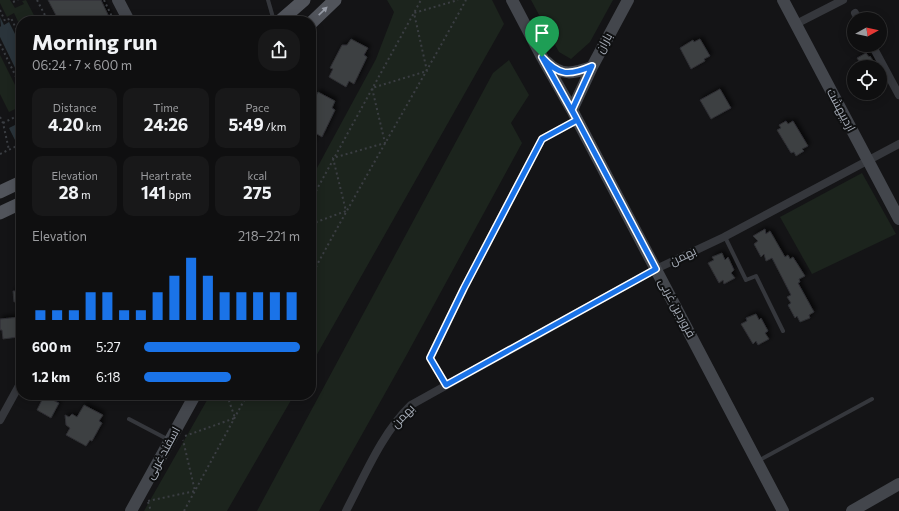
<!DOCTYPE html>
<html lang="en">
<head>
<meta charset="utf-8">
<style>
  :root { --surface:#0f0f10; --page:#181819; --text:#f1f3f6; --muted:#9b9c9f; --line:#2f2f30; --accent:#1a73e8 }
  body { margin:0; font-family:Commissioner,Cairo,sans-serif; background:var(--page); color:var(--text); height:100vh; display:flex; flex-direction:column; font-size:15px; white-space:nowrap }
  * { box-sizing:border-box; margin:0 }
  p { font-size:13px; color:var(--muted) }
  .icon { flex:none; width:22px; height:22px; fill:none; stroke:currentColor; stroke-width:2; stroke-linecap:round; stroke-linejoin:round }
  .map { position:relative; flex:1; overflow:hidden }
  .details { position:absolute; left:16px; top:16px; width:300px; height:384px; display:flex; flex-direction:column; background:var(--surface); border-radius:16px; box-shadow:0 2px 10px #0003,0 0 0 1px var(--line) }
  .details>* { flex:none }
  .needle { width:26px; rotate:82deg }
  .buttons { position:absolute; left:847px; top:12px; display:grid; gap:8px }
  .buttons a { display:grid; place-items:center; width:40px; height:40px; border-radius:50%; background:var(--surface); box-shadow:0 2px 10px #0003,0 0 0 1px var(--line); font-size:20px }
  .pin { position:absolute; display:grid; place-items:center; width:34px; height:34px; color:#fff; margin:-41px -17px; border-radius:50% 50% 50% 0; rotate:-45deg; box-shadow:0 0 4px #0007 }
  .pin .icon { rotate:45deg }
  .round { display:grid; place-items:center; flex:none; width:42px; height:42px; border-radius:16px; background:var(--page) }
  .summary { display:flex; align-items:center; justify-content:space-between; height:68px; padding:0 16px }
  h1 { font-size:22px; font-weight:700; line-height:30px }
  .metrics { display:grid; grid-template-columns:repeat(3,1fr); gap:6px; height:68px; padding:4px 16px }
  .metrics div { display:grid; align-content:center; border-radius:10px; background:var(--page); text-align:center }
  .metrics b { font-size:17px; font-weight:700 }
  .metrics small { font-size:11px; font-weight:400 }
  .metrics p { font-size:11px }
  .chart { height:112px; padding:8px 16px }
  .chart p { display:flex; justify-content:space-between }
  .chart svg { width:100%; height:72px; margin-top:4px; stroke:var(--accent); stroke-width:6 }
  ul { padding:0 16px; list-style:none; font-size:13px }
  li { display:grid; grid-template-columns:64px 48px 1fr; align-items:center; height:30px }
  li i { height:10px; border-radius:5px; background:var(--accent) }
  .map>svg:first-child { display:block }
  .green { fill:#1c241d }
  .water { fill:#2a343b }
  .building { fill:#3e3f43; stroke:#2e2f33; filter:url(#shadow) }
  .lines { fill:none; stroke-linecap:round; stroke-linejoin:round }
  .path { stroke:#3b3e43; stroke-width:2; stroke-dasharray:2 3; stroke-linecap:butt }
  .lane { stroke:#35373c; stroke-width:4 }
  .street { stroke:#35373c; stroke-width:8 }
  .secondary { stroke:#43464c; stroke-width:12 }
  .primary { stroke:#51545b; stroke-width:13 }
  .oneway { fill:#959aa5 }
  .route-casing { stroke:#fff; stroke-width:8 }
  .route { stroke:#1a73e8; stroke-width:5 }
  .labels { text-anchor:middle; stroke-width:4; stroke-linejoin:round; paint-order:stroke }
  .street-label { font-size:12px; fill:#a6acb7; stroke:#0f1011 }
</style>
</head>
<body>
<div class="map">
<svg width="899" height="511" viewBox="0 0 899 511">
  <defs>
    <filter id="shadow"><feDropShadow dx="2.5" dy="-2.5" stdDeviation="2" flood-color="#0009"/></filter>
  </defs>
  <rect width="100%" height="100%" fill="#141416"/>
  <path class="green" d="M0,0H10L15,8L24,4L22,1L26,0L37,21H21V28L14,13L7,17L0,3Z
    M387,0H492L504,24L311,365V179L376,59L394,12Z
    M531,0H613L590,42L571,59L559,52Z
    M0,55L20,95H21V106L9,112L0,94Z
    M509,60L529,95L511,123L522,143L406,356L319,511H257L493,73Z
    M862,173L896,234L812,274L780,217Z
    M210,395H294L227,511H144Z"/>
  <path class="water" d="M0,17L4,25L9,22L21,46V80L0,37V27L1,26Z
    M21,122V135L15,140L9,128Z"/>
  <path class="building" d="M48,0H101L111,21H59Z
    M351,39L368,48L364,55L367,57L354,84L349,81L346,87L329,77L333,69L330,68L342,45H347Z
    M700,39L710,56L704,59L705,61L691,69L680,48L693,40L694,42Z
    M866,53L869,57L870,56L877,67H863L857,58Z
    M720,89L731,108L711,119L700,100Z
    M318,92L335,101L332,108L335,110L322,137L317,134L311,145V98H315Z
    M786,121L788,124L793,121L808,146L802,149L804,151L796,156L794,152L791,153L777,130L781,128L779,125Z
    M765,229L766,234L770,231L785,257L788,255L790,259L793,257L805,276L799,279L800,282L798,283L814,312L809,315L810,318L800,322L797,316L795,318L788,305L791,303L787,297L791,295L772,258L766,261L764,254L761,257L754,244L758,241L753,236Z
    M722,253L725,260L728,257L734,270L731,273L735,278L724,284L723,280L719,283L708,263L714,260L712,257Z
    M13,291H21V301L14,302Z
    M756,314L759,320L761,318L768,331L765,333L769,339L758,345L756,341L753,344L741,324L747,321L746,318Z
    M21,317V334H17L18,337L3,339L2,330H0V319Z
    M44,396L59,403L51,418L37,410Z
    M84,405L103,415L99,421L102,423L92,441L90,440L86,446L66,435L70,428L66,425L65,415L69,417L72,414L77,417Z"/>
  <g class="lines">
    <path class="path" d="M37,0L48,21
      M104,0L114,21
      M13,2L18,0
      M0,10L5,21L11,18L21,39
      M0,44L21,87
      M0,117L3,123L9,150
      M3,123L21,114
      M0,154L21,144
      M311,200L421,0
      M311,224L346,211L333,158L385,143L372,88L427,71L414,13L458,0
      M311,276C361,183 415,93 466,0
      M185,436L235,418L227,395
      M148,501L195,491L183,440
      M148,502L151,511
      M184,511L247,395"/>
    <path class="lane" d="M268,0L274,21
      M725,237L746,280L756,276L783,331
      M129,419L169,440
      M758,461L872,399"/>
    <path class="street" d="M855,13L858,19
      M796,24L843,0
      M872,45L899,95
      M446,385L430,358L464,288L542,139L577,120
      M0,420L21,382
      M346,511C365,475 382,433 411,405L656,269L724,237L899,144"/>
    <path class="secondary" d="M118,0L129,21
      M512,0L542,57L572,110L783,511
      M783,0L899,219
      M547,62C561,77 575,73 592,67
      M572,110L592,67L628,0
      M131,511L195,395
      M852,511L899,484"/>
    <path class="primary" d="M280,21L304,0
      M311,23L335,0
      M0,192L21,182
      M0,213L21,203"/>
  </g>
  <defs><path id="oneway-solid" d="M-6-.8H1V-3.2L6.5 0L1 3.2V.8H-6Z"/></defs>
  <use class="oneway" href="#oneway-solid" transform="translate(323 11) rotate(-44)"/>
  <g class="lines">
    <g class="route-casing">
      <path id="route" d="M542,57L577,120L542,139L464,288L430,358L446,385L656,269L572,110L592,66C569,76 559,76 542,57"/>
    </g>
    <use href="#route" class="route"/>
  </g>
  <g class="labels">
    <g class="street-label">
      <text transform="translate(604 43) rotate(-61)" y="4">باران</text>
      <text transform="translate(841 110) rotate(62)" y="4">اردیبهشت</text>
      <text transform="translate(683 256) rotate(-26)" y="4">بهمن</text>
      <text transform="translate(677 308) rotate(62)" y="4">فروردین غربی</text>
      <text transform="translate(403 416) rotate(-46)" y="4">بهمن</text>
      <text transform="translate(163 453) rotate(-61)" y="4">اسفند غربی</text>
    </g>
  </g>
</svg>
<div class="buttons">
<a><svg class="needle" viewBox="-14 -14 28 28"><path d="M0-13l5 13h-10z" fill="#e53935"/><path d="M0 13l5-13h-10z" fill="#9b9c9f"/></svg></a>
<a><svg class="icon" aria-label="locate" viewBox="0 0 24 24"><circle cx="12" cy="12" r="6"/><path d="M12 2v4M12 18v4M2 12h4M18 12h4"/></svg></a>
</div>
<div class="pin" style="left:542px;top:57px;background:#1e9e55"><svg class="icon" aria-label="arrive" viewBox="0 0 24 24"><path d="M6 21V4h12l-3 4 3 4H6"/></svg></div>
<section class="details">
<div class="summary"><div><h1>Morning run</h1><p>06:24 · 7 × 600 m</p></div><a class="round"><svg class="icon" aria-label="share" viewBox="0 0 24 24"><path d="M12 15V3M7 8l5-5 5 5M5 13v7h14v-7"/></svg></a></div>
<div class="metrics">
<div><p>Distance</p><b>4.20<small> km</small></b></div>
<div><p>Time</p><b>24:26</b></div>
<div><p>Pace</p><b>5:49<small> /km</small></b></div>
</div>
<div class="metrics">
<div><p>Elevation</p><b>28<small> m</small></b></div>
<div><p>Heart rate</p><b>141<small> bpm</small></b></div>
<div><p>kcal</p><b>275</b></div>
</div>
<div class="chart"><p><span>Elevation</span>218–221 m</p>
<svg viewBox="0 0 160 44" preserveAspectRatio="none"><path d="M5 44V38M15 44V38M25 44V38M35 44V27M45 44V27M55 44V38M65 44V38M75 44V27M85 44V17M95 44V6M105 44V17M115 44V27M125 44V27M135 44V27M145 44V27M155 44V27"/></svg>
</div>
<ul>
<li><b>600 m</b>5:27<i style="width:100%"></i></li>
<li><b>1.2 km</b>6:18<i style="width:56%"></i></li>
</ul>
</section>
</div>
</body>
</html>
